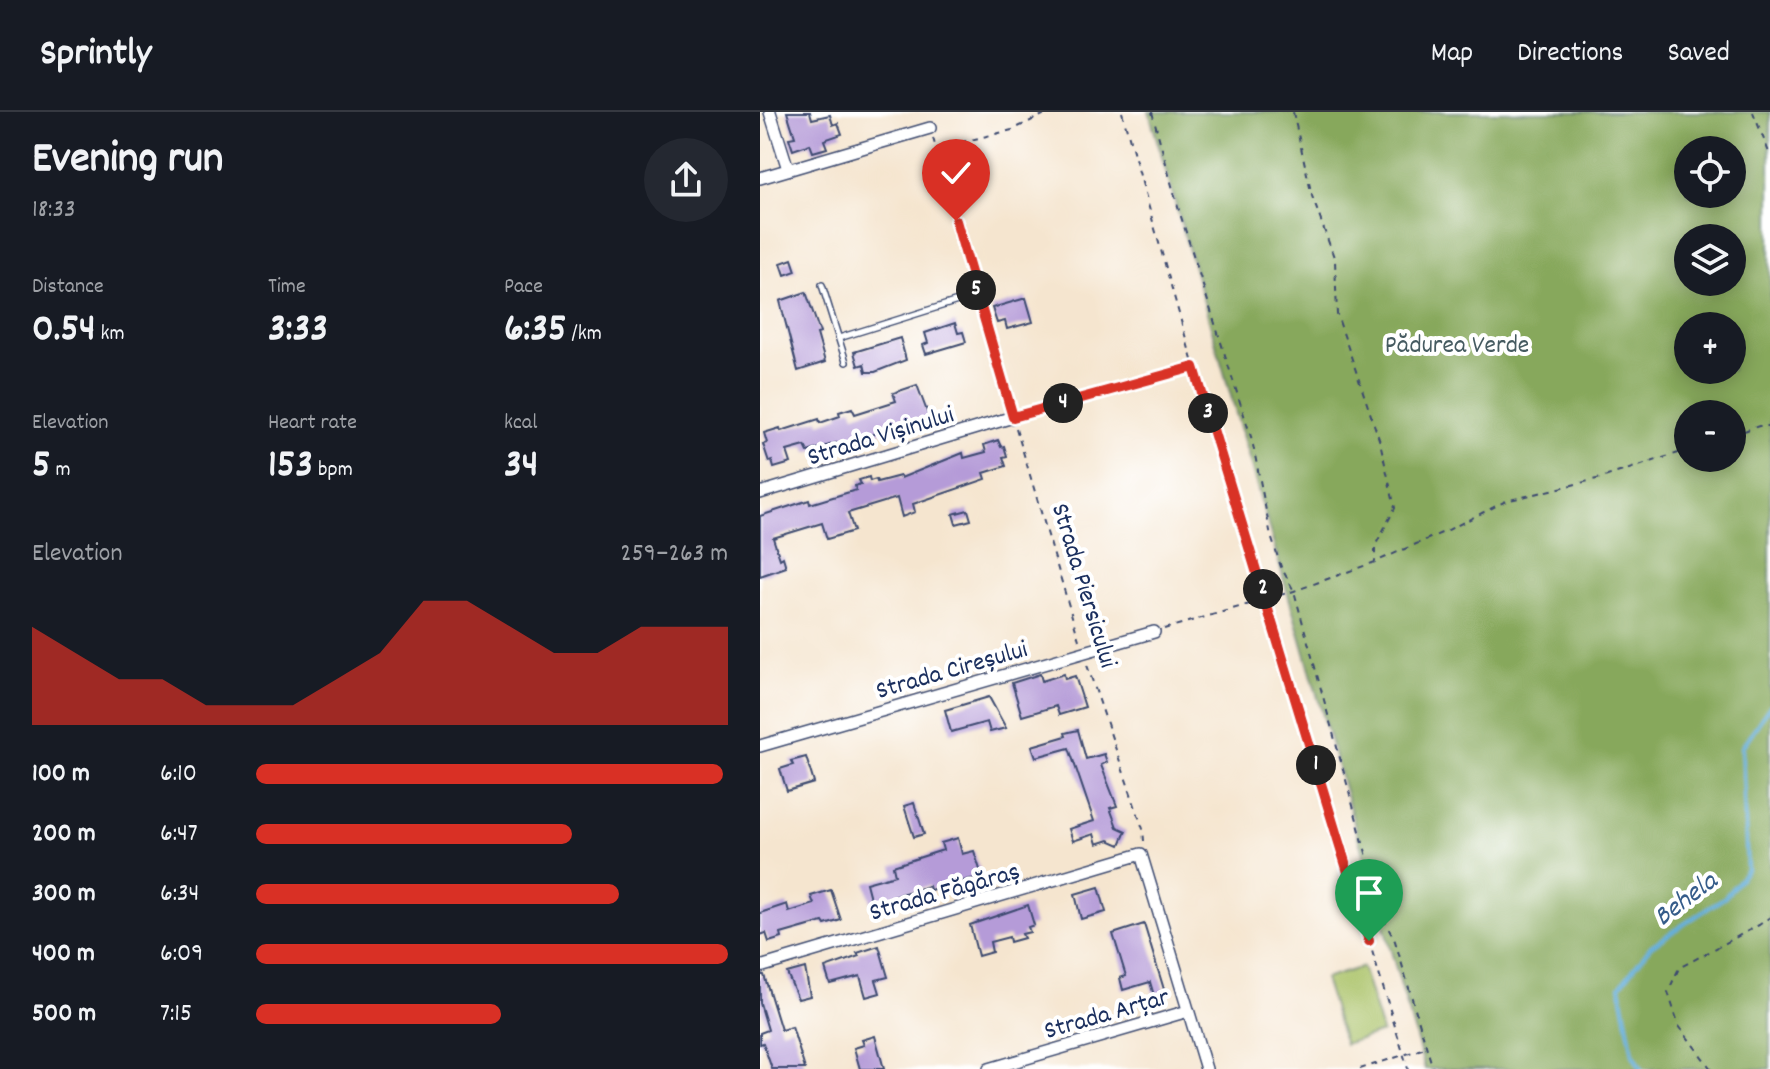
<!DOCTYPE html>
<html lang="en">
<head>
<meta charset="utf-8">
<style>
  :root { --surface:#171b24; --page:#242831; --text:#f1f3f6; --muted:#9ea1a6; --line:#363941; --accent:#d93025 }
  body { margin:0; font-family:Dekko,sans-serif; background:var(--page); color:var(--text); height:100vh; display:flex; flex-direction:column; font-size:30px; white-space:nowrap }
  * { box-sizing:border-box; margin:0 }
  p { font-size:26px; color:var(--muted) }
  .icon { flex:none; width:44px; height:44px; fill:none; stroke:currentColor; stroke-width:2; stroke-linecap:round; stroke-linejoin:round }
  .map { position:relative; flex:1; overflow:hidden }
  .details { display:flex; flex-direction:column; background:var(--surface); width:760px }
  .details>* { flex:none }
  .fabs { position:absolute; left:914px; top:24px; display:grid; gap:16px }
  .fabs a { display:grid; place-items:center; width:72px; height:72px; border-radius:50%; background:var(--surface); box-shadow:0 4px 20px #0003; font-size:40px }
  .pin { position:absolute; display:grid; place-items:center; width:68px; height:68px; color:#fff; margin:-82px -34px; border-radius:50% 50% 50% 0; rotate:-45deg; box-shadow:0 0 8px #0007 }
  .pin .icon { rotate:45deg }
  .km { position:absolute; width:40px; height:40px; margin:-20px; border-radius:50%; background:#222; color:#fff; font-size:22px; line-height:40px; text-align:center }
  .round { display:grid; place-items:center; flex:none; width:84px; height:84px; border-radius:42px; background:var(--page) }
  .head { display:flex; align-items:center; justify-content:space-between; height:136px; padding:0 32px }
  h1 { font-size:44px; font-weight:700; line-height:60px }
  .metrics { display:grid; grid-template-columns:repeat(3,1fr); gap:12px; height:136px; padding:8px 32px }
  .metrics div { display:grid; align-content:center }
  .metrics b { font-size:40px; font-weight:700 }
  .metrics small { font-size:22px; font-weight:400 }
  .metrics p { font-size:22px }
  .chart { height:224px; padding:16px 32px }
  .chart p { display:flex; justify-content:space-between }
  .chart svg { width:100%; height:144px; margin-top:8px; fill:var(--accent); opacity:.7 }
  ul { padding:0 32px; list-style:none; font-size:26px }
  li { display:grid; grid-template-columns:128px 96px 1fr; align-items:center; height:60px }
  li i { height:20px; border-radius:10px; background:var(--accent) }
  header { display:flex; align-items:center; gap:48px; box-sizing:border-box; height:112px; padding:0 40px; background:var(--surface); border-bottom:2px solid var(--line) }
  header strong { font-size:38px }
  nav { display:flex; gap:44px; margin-inline-start:auto; font-size:28px }
  main { display:flex; flex:1; min-height:0 }
  .map>svg:first-child { display:block }
  .green { fill:#aac267; stroke:#627862; stroke-width:2 }
  .forest { fill:#87a85c; stroke:#516c5d; stroke-width:2; fill-rule:evenodd }
  .lines { fill:none; stroke-linecap:round; stroke-linejoin:round }
  .stream { stroke:#64afdd; stroke-width:4 }
  .building { fill:#b59bd8 }
  .lane-casing { stroke:#3c4a6f; stroke-width:8 }
  .street-casing { stroke:#3c4a6f; stroke-width:14 }
  .path { stroke:#3c4a6f; stroke-width:2; stroke-dasharray:6 6; stroke-linecap:butt }
  .lane { stroke:#fff; stroke-width:5 }
  .street { stroke:#fff; stroke-width:11 }
  .route-casing { stroke:#fff; stroke-width:16 }
  .route { stroke:#d93025; stroke-width:10 }
  .labels { text-anchor:middle; stroke-width:8; stroke-linejoin:round; paint-order:stroke }
  .park-label { font-size:26px; fill:#465b61; stroke:#fff }
  .street-label { font-size:26px; fill:#1b2f5e; stroke:#fff }
  .water-label { font-size:28px; font-style:italic; fill:#355c8a; stroke:#fff }
</style>
</head>
<body>
<header>
<strong>Sprintly</strong>
<nav><a>Map</a><a>Directions</a><a>Saved</a></nav>
</header>
<main>
<section class="details">
<div class="head"><div><h1>Evening run</h1><p>18:33</p></div><a class="round"><svg class="icon" aria-label="share" viewBox="0 0 24 24"><path d="M12 15V3M7 8l5-5 5 5M5 13v7h14v-7"/></svg></a></div>
<div class="metrics">
<div><p>Distance</p><b>0.54<small> km</small></b></div>
<div><p>Time</p><b>3:33</b></div>
<div><p>Pace</p><b>6:35<small> /km</small></b></div>
</div>
<div class="metrics">
<div><p>Elevation</p><b>5<small> m</small></b></div>
<div><p>Heart rate</p><b>153<small> bpm</small></b></div>
<div><p>kcal</p><b>34</b></div>
</div>
<div class="chart"><p><span>Elevation</span>259–263 m</p>
<svg viewBox="0 0 160 44" preserveAspectRatio="none"><path d="M0 44V14L10 22L20 30L30 30L40 38L50 38L60 38L70 30L80 22L90 6L100 6L110 14L120 22L130 22L140 14L150 14L160 14V44z"/></svg>
</div>
<ul>
<li><b>100 m</b>6:10<i style="width:99%"></i></li>
<li><b>200 m</b>6:47<i style="width:67%"></i></li>
<li><b>300 m</b>6:34<i style="width:77%"></i></li>
<li><b>400 m</b>6:09<i style="width:100%"></i></li>
<li><b>500 m</b>7:15<i style="width:52%"></i></li>
</ul>
</section>
<div class="map">
<svg width="1010" height="957" viewBox="0 0 1010 957">
  <rect width="100%" height="100%" fill="#fff"/>
  <filter id="ink" filterUnits="userSpaceOnUse"><feTurbulence type="fractalNoise" baseFrequency=".0125" numOctaves="2"/><feDisplacementMap in="SourceGraphic" scale="16" xChannelSelector="R" yChannelSelector="G"/><feConvolveMatrix kernelMatrix="1 2 1 2 8 2 1 2 1" color-interpolation-filters="sRGB"/></filter>
  <filter id="wash" filterUnits="userSpaceOnUse"><feTurbulence type="fractalNoise" baseFrequency=".006" numOctaves="4" result="noise"/><feDisplacementMap in="SourceGraphic" scale="32" xChannelSelector="R" yChannelSelector="G"/><feGaussianBlur stdDeviation="1.8" result="paint"/><feColorMatrix in="noise" values="0 0 0 0 0 0 0 0 0 0 0 0 0 0 0 0 0 1.4 0 .05"/><feComposite in="paint" operator="in"/></filter>
  <g filter="url(#wash)">
    <rect width="100%" height="100%" fill="#f5e5cf"/>
    <path class="green" d="M602,855L622,920L585,932L564,867Z"/>
    <path class="forest" d="M389,0H1010V957H665ZM928,38H972V82H928ZM928,126H972V170H928ZM928,214H972V258H928ZM928,302H972V346H928Z"/>
    <g class="lines">
      <path class="stream" d="M881,957L873,943L860,874L891,834L965,785L987,758L982,635L1010,594"/>
    </g>
    <g id="blocks">
      <path class="building" d="M27,0H50L52,7L70,3L73,13L78,11L82,22L64,28L67,36L53,40L50,32L33,38L29,26L35,25Z
        M32,147L36,159L25,163L21,151Z
        M46,180L60,221L57,222L65,250L38,259L20,189Z
        M266,186L273,210L247,217L245,209L237,211L232,196Z
        M195,211L198,221L203,220L206,230L166,242L163,233L168,231L165,221Z
        M140,226L146,248L115,260H106L104,252L98,254L94,240Z
        M157,273L171,310L145,318L143,313L104,325L105,328L79,339L76,331L48,340L45,334L27,339L31,351L14,356L12,349L9,350L3,332L7,331L4,321L20,316L21,319L59,307L60,311L80,304L79,300L92,296L95,302L136,289L133,281Z
        M238,328L241,335L244,334L247,344L243,345L246,354L224,361L226,367L153,392L155,400L142,405L137,386L88,401L94,419L67,427L62,411L13,426L20,447L23,445L26,455L0,464V404L49,388L50,392L96,378L95,374L101,372L99,368L109,365L110,369L116,367L117,370L140,364L141,366L203,341L204,346L226,340L224,333Z
        M208,398L211,408L196,412L193,402Z
        M280,562L282,569L304,562L305,567L315,564L325,595L299,603L296,594L262,604L252,571Z
        M229,585L246,616L230,620L227,610L191,620L185,598Z
        M318,618L326,647L344,642L347,650L341,653L357,694L350,696L357,715L366,719L360,733L349,728L337,732L334,722L313,729L309,717L334,709L309,636L276,645L272,634L306,624L305,621Z
        M46,645L54,671L27,679L20,657L33,653L31,649Z
        M154,691L164,722L154,725L144,694Z
        M198,726L202,742L214,739L222,764L170,778L169,774L130,785L132,792L113,798L106,771L135,763L133,754L183,738L181,731Z
        M339,775L346,800L321,807L315,782Z
        M71,778L81,808L65,813L63,810L21,822L22,826L9,830L6,821L0,823V801L27,792L29,800L54,792L51,784Z
        M268,793L274,813L268,815L270,820L262,822L264,826L250,830L249,825L230,830L232,840L218,844L210,813Z
        M384,812L406,884L395,887L390,870L363,878L360,866L366,864L353,822Z
        M119,834L128,865L116,868L120,881L106,885L100,864L70,872L65,856L99,844L97,841Z
        M45,856L50,884L38,887L27,861Z
        M0,863H4L21,918L32,915L45,957H12L3,931L0,932V921L8,918L0,891Z
        M115,924L124,957H100L94,936L104,933L102,928Z"/>
    </g>
  </g>
  <g filter="url(#ink)">
    <use href="#blocks" fill-opacity="0" stroke="#3c4a6f" stroke-width="2"/>
    <g class="lines">
      <g class="lane-casing">
        <path id="lane" d="M62,173L86,250
          M79,226L217,183L253,304"/>
      </g>
      <g class="street-casing">
        <path id="street" d="M10,0L28,57
          M0,66L170,16
          M0,381L253,305
          M0,634L394,520
          M0,855L381,742L446,957
          M229,957L428,899"/>
      </g>
      <path class="path" d="M362,0L434,255L648,957
        M392,0L417,92L492,328L511,424L521,455L534,479L625,810L635,829L673,957
        M533,0L552,84L575,148L577,203L620,330L635,396L615,434V450
        M993,0L1010,43
        M173,26L215,174
        M177,36L252,18L289,0
        M264,302L432,256
        M256,316L319,528
        M972,323L999,314H1010
        M404,517L534,479L615,450L686,419L746,389L841,366L928,338
        M327,553L383,717L384,729
        M600,957L665,936
        M951,957L919,914L908,880L919,856L999,813L1010,805"/>
      <use href="#lane" class="lane"/>
      <use href="#street" class="street"/>
    </g>
  </g>
  <g class="lines" filter="url(#ink)">
    <g class="route-casing">
      <path id="route" d="M196,109L253,305L434,255L609,829"/>
    </g>
    <use href="#route" class="route"/>
  </g>
  <g class="labels">
    <g class="park-label">
      <text x="697" y="240">Pădurea Verde</text>
    </g>
    <g class="street-label">
      <text transform="translate(120 322) rotate(-17)" y="9">Strada Vișinului</text>
      <text transform="translate(326 473) rotate(73)" y="9">Strada Piersicului</text>
      <text transform="translate(191 556) rotate(-16)" y="9">Strada Cireșului</text>
      <text transform="translate(184 778) rotate(-16)" y="9">Strada Făgăraș</text>
      <text transform="translate(346 900) rotate(-16)" y="9">Strada Arțar</text>
    </g>
    <g class="water-label">
      <text transform="translate(924 785) rotate(-37)" y="10">Behela</text>
    </g>
  </g>
</svg>
<div class="fabs">
<a><svg class="icon" aria-label="locate" viewBox="0 0 24 24"><circle cx="12" cy="12" r="6"/><path d="M12 2v4M12 18v4M2 12h4M18 12h4"/></svg></a>
<a><svg class="icon" aria-label="layers" viewBox="0 0 24 24"><path d="M12 4l9 5-9 5-9-5zM3 14l9 5 9-5"/></svg></a>
<a>+</a>
<a>−</a>
</div>
<div class="pin" style="left:609px;top:829px;background:#1e9e55"><svg class="icon" aria-label="arrive" viewBox="0 0 24 24"><path d="M6 21V4h12l-3 4 3 4H6"/></svg></div>
<div class="pin" style="left:196px;top:109px;background:#d93025"><svg class="icon" aria-label="check" viewBox="0 0 24 24"><path d="M5 12l5 5 9-10"/></svg></div>
<b class="km" style="left:556px;top:653px">1</b>
<b class="km" style="left:503px;top:477px">2</b>
<b class="km" style="left:448px;top:301px">3</b>
<b class="km" style="left:303px;top:291px">4</b>
<b class="km" style="left:216px;top:178px">5</b>
</div>
</main>
</body>
</html>
